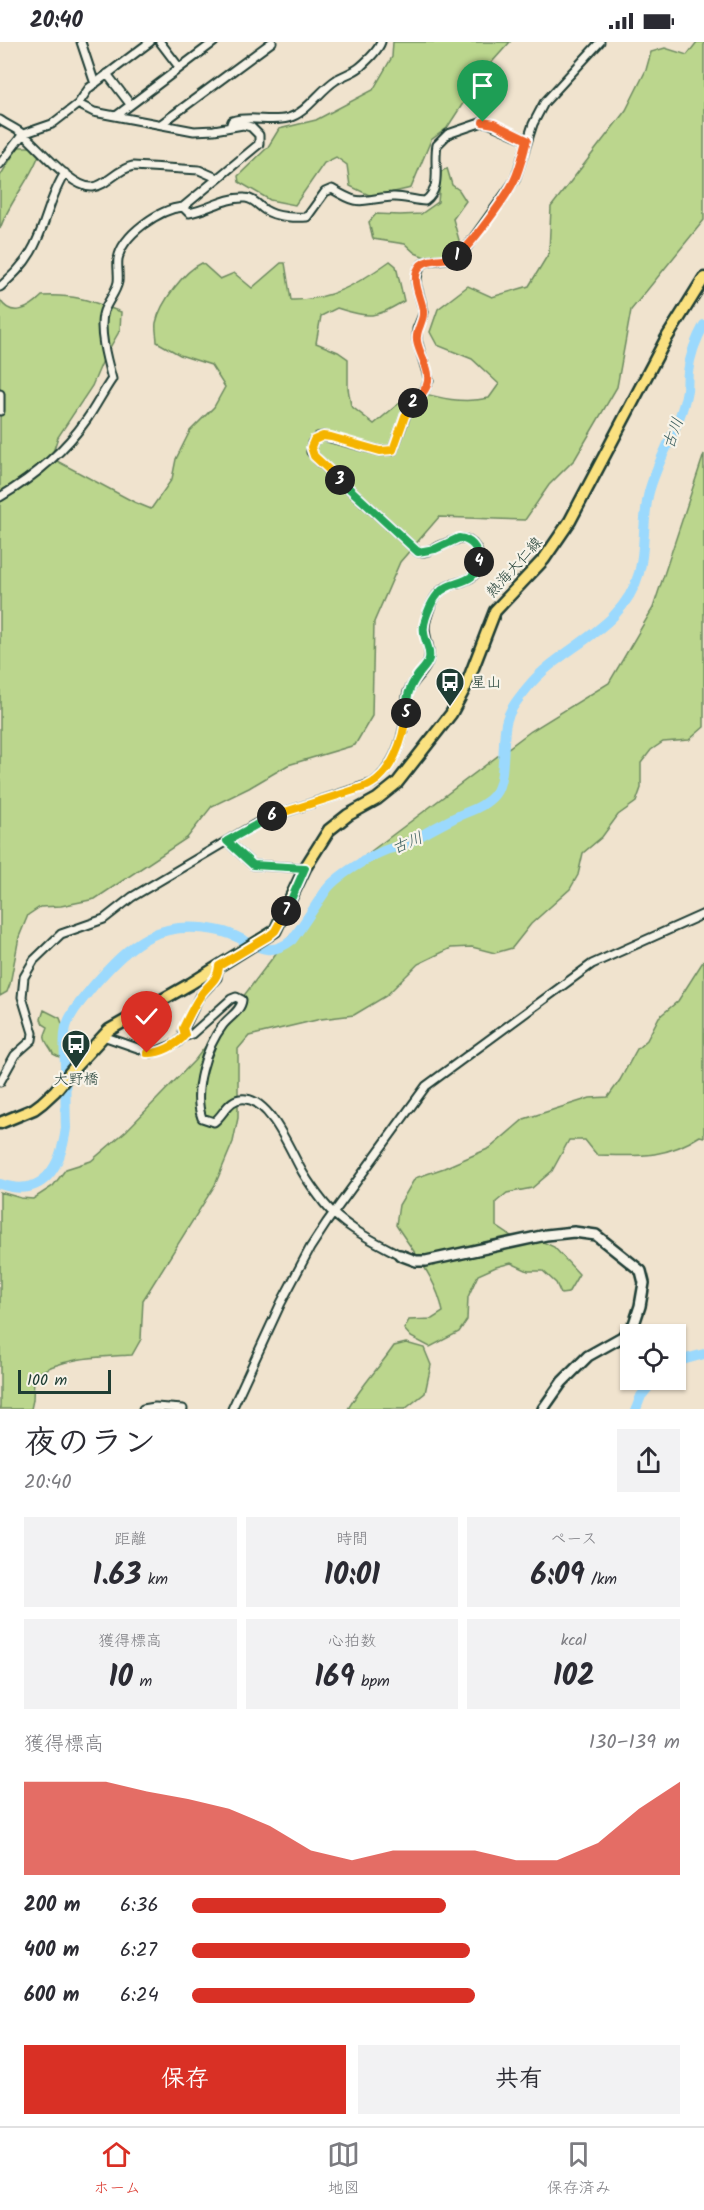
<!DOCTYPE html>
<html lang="ja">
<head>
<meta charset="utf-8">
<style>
  :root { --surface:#fff; --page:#f2f2f3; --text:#2b2b33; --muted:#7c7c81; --line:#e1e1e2; --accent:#d93025 }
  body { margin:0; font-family:Kalam,"Klee One",sans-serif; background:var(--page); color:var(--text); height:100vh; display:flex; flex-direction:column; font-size:22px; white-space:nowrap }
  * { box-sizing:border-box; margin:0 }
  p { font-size:20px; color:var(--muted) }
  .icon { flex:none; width:33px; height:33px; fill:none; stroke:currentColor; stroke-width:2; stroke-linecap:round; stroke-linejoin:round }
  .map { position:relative; height:1367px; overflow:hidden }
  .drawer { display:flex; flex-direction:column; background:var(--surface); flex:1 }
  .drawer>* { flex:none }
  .buttons { position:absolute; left:620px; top:1282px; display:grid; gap:12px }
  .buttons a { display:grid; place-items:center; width:66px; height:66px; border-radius:0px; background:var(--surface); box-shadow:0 2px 4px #0004; font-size:30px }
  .scale { position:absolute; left:18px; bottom:15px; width:93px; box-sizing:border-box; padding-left:6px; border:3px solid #1f3d34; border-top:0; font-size:16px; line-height:21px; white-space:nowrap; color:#1f3d34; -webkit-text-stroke:4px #f7f3e8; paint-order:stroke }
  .pin { position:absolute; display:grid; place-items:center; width:51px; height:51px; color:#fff; margin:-62px -26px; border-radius:50% 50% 50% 0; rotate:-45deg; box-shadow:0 0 6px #0007 }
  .pin .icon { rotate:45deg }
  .km { position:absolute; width:30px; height:30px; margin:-15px; border-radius:50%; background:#222; color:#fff; font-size:16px; line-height:30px; text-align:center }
  .round { display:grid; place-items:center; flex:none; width:63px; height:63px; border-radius:0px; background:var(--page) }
  .head { display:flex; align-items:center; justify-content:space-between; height:102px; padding:0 24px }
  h1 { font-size:33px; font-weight:800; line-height:45px }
  .figures { display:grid; grid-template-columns:repeat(3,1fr); gap:9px; height:102px; padding:6px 24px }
  .figures div { display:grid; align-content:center; border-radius:0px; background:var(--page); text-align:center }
  .figures b { font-size:30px; font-weight:800 }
  .figures small { font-size:16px; font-weight:400 }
  .figures p { font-size:16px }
  .chart { height:168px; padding:12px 24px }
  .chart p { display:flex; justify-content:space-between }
  .chart svg { width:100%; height:108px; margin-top:6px; fill:var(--accent); opacity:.7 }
  .action { display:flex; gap:12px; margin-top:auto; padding:12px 24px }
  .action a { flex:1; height:69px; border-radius:0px; background:var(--accent); color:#fff; font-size:24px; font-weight:800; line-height:69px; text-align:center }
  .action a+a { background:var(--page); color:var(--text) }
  ul { padding:0 24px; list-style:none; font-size:20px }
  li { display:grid; grid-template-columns:96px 72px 1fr; align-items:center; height:45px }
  li i { height:15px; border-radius:8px; background:var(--accent) }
  .status { display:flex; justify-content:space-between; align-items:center; height:42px; padding:0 30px; background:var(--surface); direction:ltr }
  .status svg { height:16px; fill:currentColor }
  .tab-bar { display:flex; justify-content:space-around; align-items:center; height:84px; border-top:2px solid var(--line); background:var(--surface); font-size:16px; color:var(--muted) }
  .tab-bar a { display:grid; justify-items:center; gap:3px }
  .tab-bar .active { color:var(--accent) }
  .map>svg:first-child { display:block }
  .green { fill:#bbd68d; stroke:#6d8a60; stroke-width:1.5 }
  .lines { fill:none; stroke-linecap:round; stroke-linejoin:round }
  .river { stroke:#9bd9fd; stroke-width:10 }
  .street-casing { stroke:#1f3d34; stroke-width:11 }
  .secondary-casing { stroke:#1f3d34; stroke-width:14 }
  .primary-casing { stroke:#1f3d34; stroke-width:15 }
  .street { stroke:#f7f3e8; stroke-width:7 }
  .secondary { stroke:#f7f3e8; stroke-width:9 }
  .primary { stroke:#fae180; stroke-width:10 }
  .split-1-casing { stroke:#fff; stroke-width:12 }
  .split-2-casing { stroke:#fff; stroke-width:12 }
  .split-3-casing { stroke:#fff; stroke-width:12 }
  .split-4-casing { stroke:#fff; stroke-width:12 }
  .split-5-casing { stroke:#fff; stroke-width:12 }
  .split-6-casing { stroke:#fff; stroke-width:12 }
  .split-7-casing { stroke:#fff; stroke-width:12 }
  .split-8-casing { stroke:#fff; stroke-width:12 }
  .split-1 { stroke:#f0652b; stroke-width:8 }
  .split-2 { stroke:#f0652b; stroke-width:8 }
  .split-3 { stroke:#f5b400; stroke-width:8 }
  .split-4 { stroke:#22a559; stroke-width:8 }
  .split-5 { stroke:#22a559; stroke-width:8 }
  .split-6 { stroke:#f5b400; stroke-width:8 }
  .split-7 { stroke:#22a559; stroke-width:8 }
  .split-8 { stroke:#f5b400; stroke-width:8 }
  .labels { text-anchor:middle; stroke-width:4.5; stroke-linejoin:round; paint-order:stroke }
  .street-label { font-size:15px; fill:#1f3d34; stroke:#f7f3e8 }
  .poi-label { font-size:15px; fill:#1f3d34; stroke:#f7f3e8; text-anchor:start }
  .water-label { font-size:16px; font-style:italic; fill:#385c5c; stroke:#f7f3e8 }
</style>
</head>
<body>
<div class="status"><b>20:40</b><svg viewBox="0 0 49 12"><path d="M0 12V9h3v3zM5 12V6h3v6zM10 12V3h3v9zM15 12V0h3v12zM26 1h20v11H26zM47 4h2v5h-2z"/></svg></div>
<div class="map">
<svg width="704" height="1367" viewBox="0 0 704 1367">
  <rect width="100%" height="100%" fill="#f0e3ce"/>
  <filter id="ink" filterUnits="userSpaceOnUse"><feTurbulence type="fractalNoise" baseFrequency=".0167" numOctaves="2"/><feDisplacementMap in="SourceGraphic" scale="12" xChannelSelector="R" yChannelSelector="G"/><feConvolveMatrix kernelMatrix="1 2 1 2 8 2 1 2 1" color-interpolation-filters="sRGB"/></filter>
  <g filter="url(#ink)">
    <path class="green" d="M393,0H510L484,29L447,86L431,98L411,146L373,155L350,144L347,123L336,115L324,121L295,163L270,158L239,140L238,134L268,105L279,87L316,78L373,48L392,15Z
      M697,0H704V178L631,268L617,345L575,417L549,443L525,478L439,475L400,520L374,580L372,674L355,703L288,723L249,746L212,764L187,796L95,857L61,864L40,865L28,873L19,895L10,942L7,950L0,954V258C12,277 30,266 42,254C75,252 91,259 121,270L120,288L104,316L92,344L58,395L53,410L55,418L134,460L151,467L172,437L176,417L190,389L214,365L225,345L211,323L180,313L157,300C157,294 155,287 156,281C160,261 184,229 202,221L220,237L234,231L252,246L281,221H285L291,258C330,259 359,241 390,219L396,224L404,259C373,277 371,276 337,266L321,274L316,301L338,310L348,317V346L351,364L374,382L414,349C440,356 462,362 489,356L499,342L472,317L437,303L430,290L438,267L468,244L492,255L529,244L549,211L551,165L626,68L646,28L651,10L665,6L687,13Z
      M18,105H34L40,110C31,138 9,159 0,187V134Z
      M447,126L452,143L459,148L466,159L453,177L459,198L456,213L435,219L415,211L405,202L373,197L369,180L376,172L400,173L421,172L438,160L441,130Z
      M704,412V685L689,698L663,700L651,708L641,721V746L636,760L618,773L602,795L583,811L578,833L570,847L531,882L512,906L495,911L472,905L451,906L418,922L386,954L354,973L321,977L249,994L238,1007V1076L233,1100L215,1143L143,1258L141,1297L132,1313C100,1315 61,1315 34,1334L33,1358L31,1367H0V1150L21,1156L33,1157L53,1144L66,1127L91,1119L126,1089L195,1018L280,906L326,851L366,813L531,689L609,641L653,566Z
      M704,918V1095L700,1094C665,1117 637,1114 597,1113L585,1098H569L552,1129L532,1146L507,1151L496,1160V1184L511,1194L541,1199L554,1205L579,1232L568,1251L561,1252L556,1241L543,1229H528L511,1221L496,1225L478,1233L468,1255L467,1278L459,1290L430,1305L411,1295L404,1287L409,1278L432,1277L443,1270C437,1237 414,1211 396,1183L399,1163L415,1136L444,1126L490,1106L524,1077L590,1056L608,1055L620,1038L637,1007L647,998L659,975L678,959Z
      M44,968L60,976L63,984L62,1013L59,1015L53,1012C52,1006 43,1000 45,993C46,990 47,988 48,985L43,982L41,977Z
      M406,1301L424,1306L431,1323L425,1351L405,1367H348C361,1344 379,1326 394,1304Z"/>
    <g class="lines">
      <path class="river" d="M0,1142C44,1157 61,1124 66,1086C65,1066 66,1046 65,1026C65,1013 63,998 66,985C71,969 84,956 94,943C132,900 159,876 220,889C247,894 264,921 292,898C304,882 315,864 327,847C338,833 382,805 400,805C417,796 434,786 452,777C467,769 484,766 495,752C506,738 502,699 506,681C509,668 518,657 527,646C560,604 623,589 639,531C646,505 642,477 649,450C658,415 681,384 687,348C688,342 687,336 688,330C690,314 696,297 704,283
        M675,1320L704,1312
        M636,1367L641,1354L654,1338"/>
      <g class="street-casing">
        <path id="street" d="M81,0L95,42
          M160,0L179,25
          M107,32L130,62
          M116,74L214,0
          M0,78C7,83 17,87 24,93C39,105 72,147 93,145C106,144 117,127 133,124L199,128L217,136
          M161,82L272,0
          M230,85L232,79C250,73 270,81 288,76C307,71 319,49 336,38C343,33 353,31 360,25C368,18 378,9 381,0
          M0,122L23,92L52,82L78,62L89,46L150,0
          M183,165L189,171C208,168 225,155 245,156C253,156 259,164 265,168C276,175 295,176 307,175L325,150L332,147C364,166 358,157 392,155C403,154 414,159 425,159C443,146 433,122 437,103L448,92L483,80L488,81L527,98
          M0,245C12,234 23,224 31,210C46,185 49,155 65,131
          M0,352V369
          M0,455C34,435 64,410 87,377C96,364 103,350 112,337C107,319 98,287 104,269C108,259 116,250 118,240C119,233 117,225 118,217C122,193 159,167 183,165L259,102V93L251,85L243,83L214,88L194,89L94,70L78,62
          M227,799L253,823L305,826
          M219,924L217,936L199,955L183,989L186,994L192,992L231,957L236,955L242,958C241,969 229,975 223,983C206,1005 192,1049 202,1076L214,1080C225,1072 228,1055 246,1057C272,1060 291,1111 303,1131C309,1141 317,1152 324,1161C343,1185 374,1199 400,1213
          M103,994L152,1011L177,1001L185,993
          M0,1040L15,1013L32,998L33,991L22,955L24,935L34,918L61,892L104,877L132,855L264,777L373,741C392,727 402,700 405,677C407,668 405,658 408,650C413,638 428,628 429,615C431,601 422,593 426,579C429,568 433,554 443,547C456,538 480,541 479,519C479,514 478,509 476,506C462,483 437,512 418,510L318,418L311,410L312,401L318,395L323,394L380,409L393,408L408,367L425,347L429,338L417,298V287L424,270L416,241L419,227L422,222L429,219L453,216L467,205L515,138L533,82L544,61L600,0
          M143,1367L155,1365L183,1367
          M232,1367L281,1261L310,1206L327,1180L426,1044L592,922L704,872"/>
      </g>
      <g class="secondary-casing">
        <path id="secondary" d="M400,1213L416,1219H426L546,1193L574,1190L596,1193L641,1229L644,1241L640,1264L634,1282L622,1295L588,1314L562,1340L543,1367"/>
      </g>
      <g class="primary-casing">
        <path id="primary" d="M0,1081L34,1067L42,1061L55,1049L73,1027L109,988L190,942L275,889L305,826L329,788L348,773L377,757L397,741L451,672L466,644L495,569L544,517L570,479L666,297L704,236"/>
      </g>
      <use href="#street" class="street"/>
      <use href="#secondary" class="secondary"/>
      <use href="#primary" class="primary"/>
    </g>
  </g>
  <g class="lines" filter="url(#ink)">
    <g class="split-1-casing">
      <path id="split-1" d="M457,214C470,205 506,155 514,139C520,127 523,112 527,98L494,82L483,80"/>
    </g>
    <g class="split-2-casing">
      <path id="split-2" d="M413,361C419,355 427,348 428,339C430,326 419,312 417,299C415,287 425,279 423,268C421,254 409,236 421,223C430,215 446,219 457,214"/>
    </g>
    <g class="split-3-casing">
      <path id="split-3" d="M340,438L314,414L311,405L314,398L323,394L331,395L380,409L393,408L405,374L413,361"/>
    </g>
    <g class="split-4-casing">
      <path id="split-4" d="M340,438L418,510L435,507L459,496C473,498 478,507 479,520"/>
    </g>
    <g class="split-5-casing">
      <path id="split-5" d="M406,671C407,654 408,647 418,633C422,628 427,624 429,617C431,607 425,600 424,591C422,580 431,560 438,552C450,537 477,544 479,520"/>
    </g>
    <g class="split-6-casing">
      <path id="split-6" d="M272,774L367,744C392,733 404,697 406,671"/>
    </g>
    <g class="split-7-casing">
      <path id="split-7" d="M272,774L227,799L253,823L305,826L286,869"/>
    </g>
    <g class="split-8-casing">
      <path id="split-8" d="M147,1011C160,1012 177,1003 185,993L183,986C188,976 193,965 199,956C206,943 218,940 219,924L269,894L275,889L286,869"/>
    </g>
    <use href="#split-1" class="split-1"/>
    <use href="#split-2" class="split-2"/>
    <use href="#split-3" class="split-3"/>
    <use href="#split-4" class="split-4"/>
    <use href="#split-5" class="split-5"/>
    <use href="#split-6" class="split-6"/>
    <use href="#split-7" class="split-7"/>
    <use href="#split-8" class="split-8"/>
  </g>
  <defs>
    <g id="bus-pin" transform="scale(1.5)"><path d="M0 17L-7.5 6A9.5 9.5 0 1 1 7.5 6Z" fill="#1f3d34" stroke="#f7f3e8"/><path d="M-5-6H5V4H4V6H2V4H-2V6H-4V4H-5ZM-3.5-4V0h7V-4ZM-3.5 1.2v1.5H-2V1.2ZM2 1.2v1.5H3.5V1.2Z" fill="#fff"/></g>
  </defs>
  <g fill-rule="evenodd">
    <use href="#bus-pin" x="450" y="640"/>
    <use href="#bus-pin" x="76" y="1002"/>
  </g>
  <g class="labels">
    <g class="street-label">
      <text transform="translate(514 525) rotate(-48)" y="5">熱海大仁線</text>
    </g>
    <g class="poi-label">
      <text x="471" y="645">星山</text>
      <text x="76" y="1042" text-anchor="middle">大野橋</text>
    </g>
    <g class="water-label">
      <text transform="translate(672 391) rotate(-70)" y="6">古川</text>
      <text transform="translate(407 800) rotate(-22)" y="6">古川</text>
    </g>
  </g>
</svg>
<div class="buttons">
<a><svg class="icon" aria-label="locate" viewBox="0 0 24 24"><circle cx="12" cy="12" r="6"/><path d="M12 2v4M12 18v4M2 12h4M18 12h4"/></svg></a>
</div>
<div class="scale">100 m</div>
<div class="pin" style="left:483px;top:80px;background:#1e9e55"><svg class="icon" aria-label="arrive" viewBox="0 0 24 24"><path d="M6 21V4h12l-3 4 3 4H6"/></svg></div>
<div class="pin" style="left:147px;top:1011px;background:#d93025"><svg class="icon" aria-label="check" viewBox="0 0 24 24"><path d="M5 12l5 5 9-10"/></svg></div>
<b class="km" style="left:457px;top:214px">1</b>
<b class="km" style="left:413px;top:361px">2</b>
<b class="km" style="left:340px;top:438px">3</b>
<b class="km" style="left:479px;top:520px">4</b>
<b class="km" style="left:406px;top:671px">5</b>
<b class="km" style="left:272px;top:774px">6</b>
<b class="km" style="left:286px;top:869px">7</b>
</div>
<section class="drawer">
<div class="head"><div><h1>夜のラン</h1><p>20:40</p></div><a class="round"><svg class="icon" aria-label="share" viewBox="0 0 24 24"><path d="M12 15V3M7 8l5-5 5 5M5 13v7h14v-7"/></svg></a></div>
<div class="figures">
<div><p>距離</p><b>1.63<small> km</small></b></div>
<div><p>時間</p><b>10:01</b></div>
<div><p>ペース</p><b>6:09<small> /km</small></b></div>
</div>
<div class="figures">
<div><p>獲得標高</p><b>10<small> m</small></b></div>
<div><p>心拍数</p><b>169<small> bpm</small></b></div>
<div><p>kcal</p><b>102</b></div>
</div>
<div class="chart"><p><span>獲得標高</span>130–139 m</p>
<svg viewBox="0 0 160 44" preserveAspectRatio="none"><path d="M0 44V6L10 6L20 6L30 10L40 13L50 17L60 24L70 34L80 38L90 34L100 34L110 34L120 38L130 38L140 31L150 17L160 6V44z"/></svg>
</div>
<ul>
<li><b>200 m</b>6:36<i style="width:52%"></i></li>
<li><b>400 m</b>6:27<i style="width:57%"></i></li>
<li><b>600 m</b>6:24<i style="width:58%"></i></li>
</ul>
<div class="action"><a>保存</a><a>共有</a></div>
</section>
<nav class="tab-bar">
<a class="active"><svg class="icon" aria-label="home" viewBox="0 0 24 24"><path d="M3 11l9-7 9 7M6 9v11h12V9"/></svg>ホーム</a>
<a><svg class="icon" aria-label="map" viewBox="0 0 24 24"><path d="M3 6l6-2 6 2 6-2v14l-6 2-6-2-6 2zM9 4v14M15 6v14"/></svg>地図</a>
<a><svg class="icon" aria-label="saved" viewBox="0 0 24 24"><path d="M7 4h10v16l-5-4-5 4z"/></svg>保存済み</a>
</nav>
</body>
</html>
